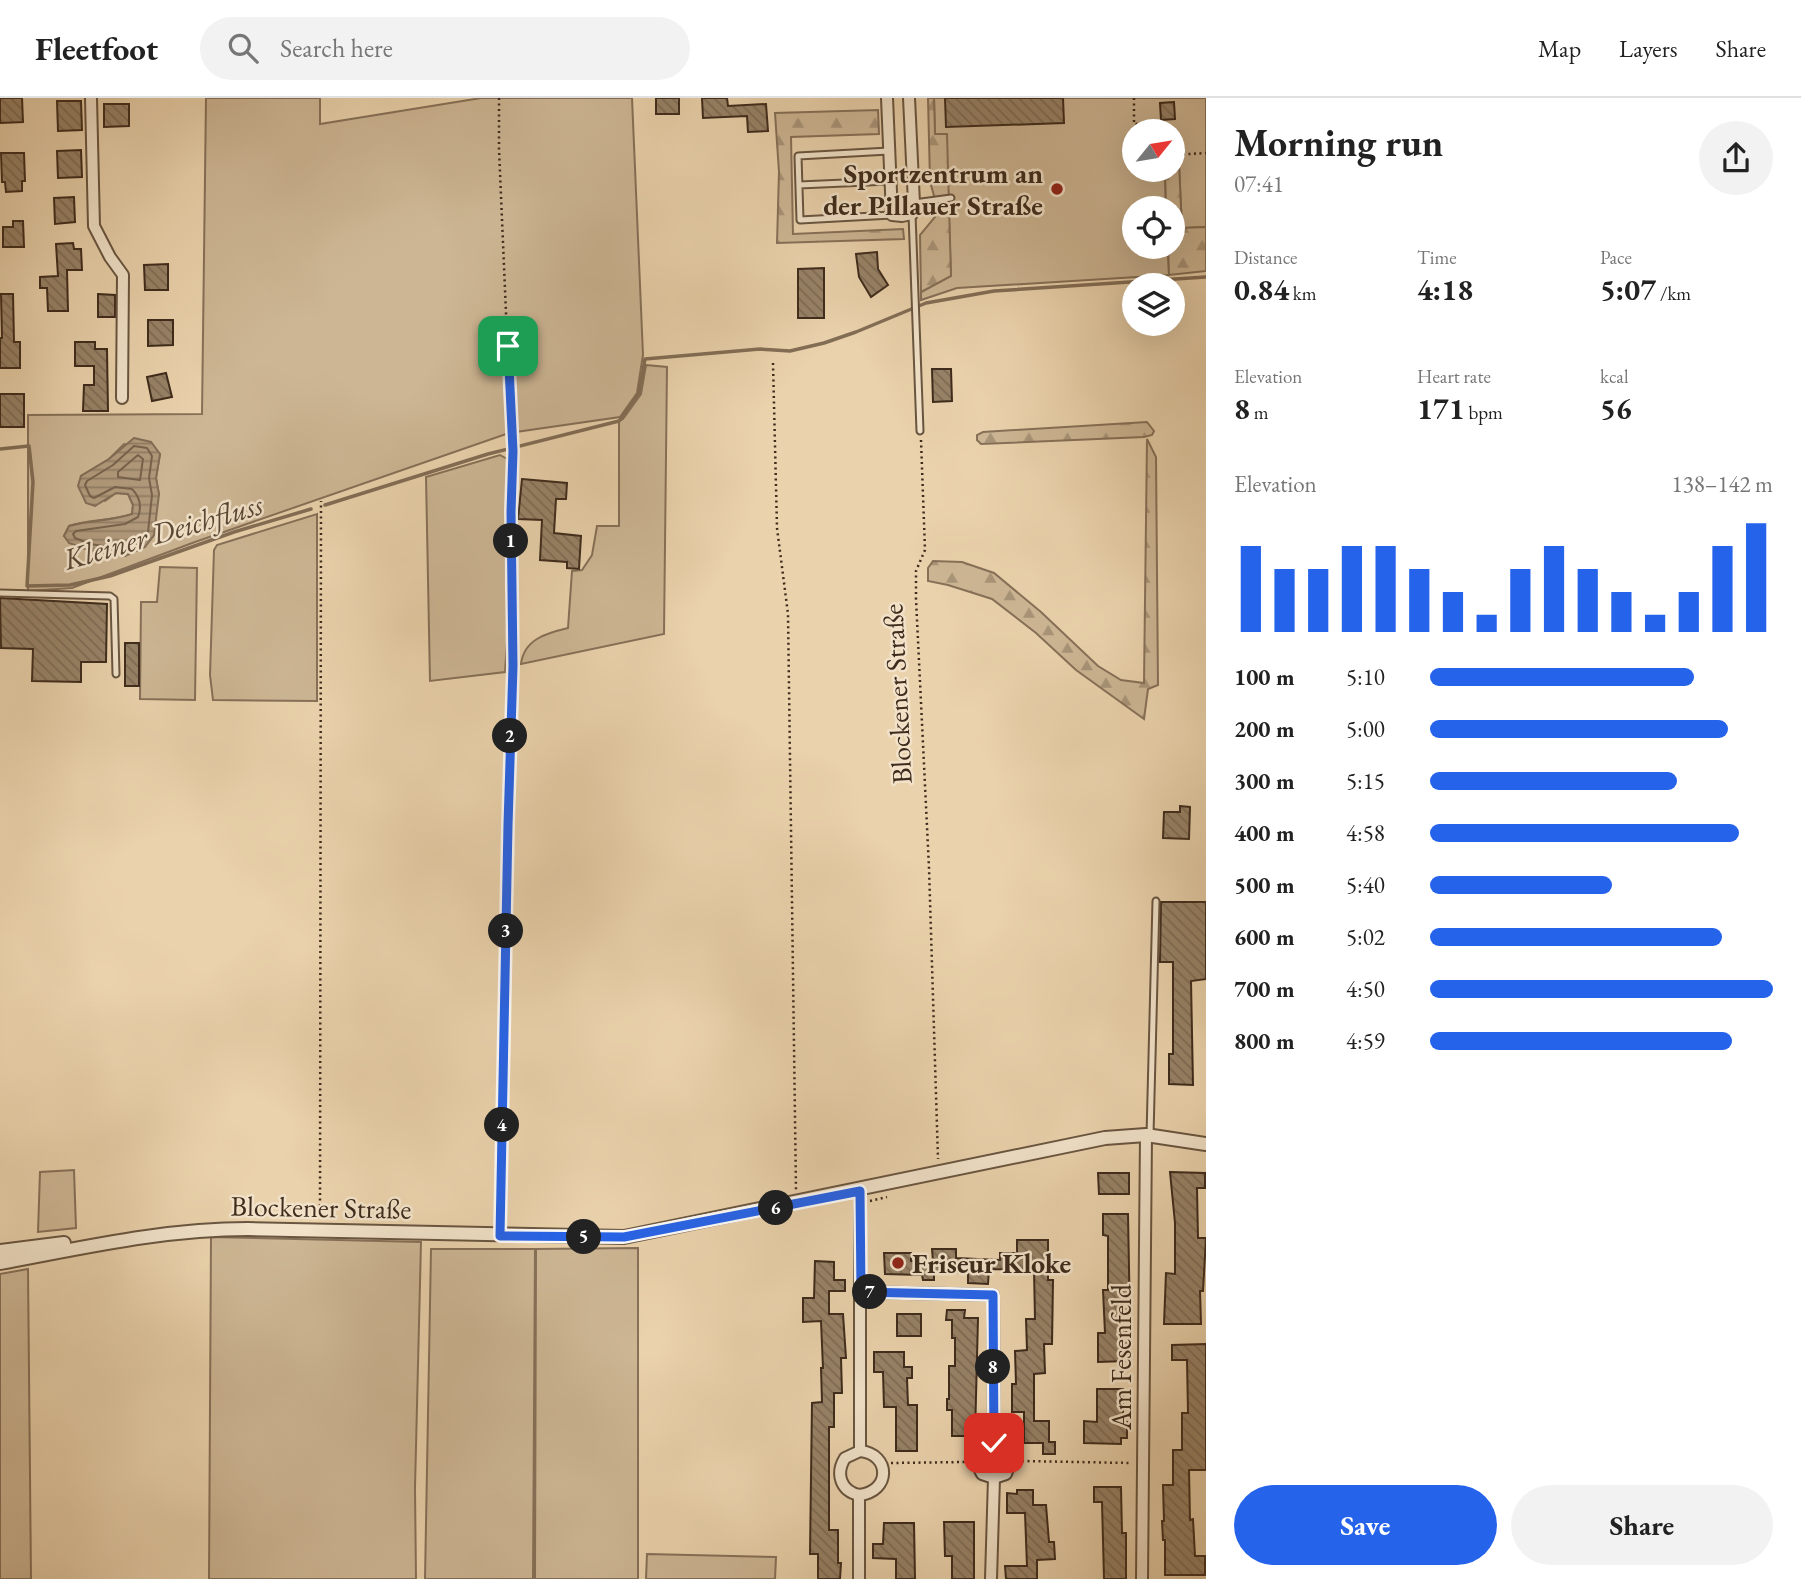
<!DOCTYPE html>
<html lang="en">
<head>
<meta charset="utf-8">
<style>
  :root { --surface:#fff; --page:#f2f2f2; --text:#222; --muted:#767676; --line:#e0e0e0; --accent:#2563eb }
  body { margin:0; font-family:"EB Garamond",serif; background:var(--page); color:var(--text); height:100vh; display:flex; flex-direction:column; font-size:26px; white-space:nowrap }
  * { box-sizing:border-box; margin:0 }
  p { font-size:23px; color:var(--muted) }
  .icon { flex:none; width:38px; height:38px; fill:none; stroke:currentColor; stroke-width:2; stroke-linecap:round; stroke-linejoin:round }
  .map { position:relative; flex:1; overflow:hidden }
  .sheet { display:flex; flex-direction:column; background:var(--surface); width:595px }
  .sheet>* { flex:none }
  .needle { width:46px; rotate:60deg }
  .controls { position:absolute; left:1122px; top:21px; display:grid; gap:14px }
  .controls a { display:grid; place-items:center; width:63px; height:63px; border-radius:50%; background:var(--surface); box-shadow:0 7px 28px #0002; font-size:35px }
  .pin { position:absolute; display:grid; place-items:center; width:60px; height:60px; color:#fff; margin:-30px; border-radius:14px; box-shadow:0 4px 10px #0006 }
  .km { position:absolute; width:35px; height:35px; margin:-18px; border-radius:50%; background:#222; color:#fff; font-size:19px; line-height:35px; text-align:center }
  .round { display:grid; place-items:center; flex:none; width:74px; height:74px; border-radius:37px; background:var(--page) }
  .overview { display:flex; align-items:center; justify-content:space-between; height:119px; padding:0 28px }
  h1 { font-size:38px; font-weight:700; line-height:52px }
  .metrics { display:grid; grid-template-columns:repeat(3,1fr); gap:10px; height:119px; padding:7px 28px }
  .metrics div { display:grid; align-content:center }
  .metrics b { font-size:30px; font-weight:700 }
  .metrics small { font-size:19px; font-weight:400 }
  .metrics p { font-size:19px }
  .chart { height:196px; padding:14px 28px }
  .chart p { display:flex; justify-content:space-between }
  .chart svg { width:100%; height:126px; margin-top:7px; stroke:var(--accent); stroke-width:6 }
  .primary-button { display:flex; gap:14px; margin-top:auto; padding:14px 28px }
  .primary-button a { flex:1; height:80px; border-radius:42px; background:var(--accent); color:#fff; font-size:28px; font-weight:700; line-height:80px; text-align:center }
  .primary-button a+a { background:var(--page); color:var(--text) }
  ul { padding:0 28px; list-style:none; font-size:23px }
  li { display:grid; grid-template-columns:112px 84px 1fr; align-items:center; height:52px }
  li i { height:18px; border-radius:9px; background:var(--accent) }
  header { display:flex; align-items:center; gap:42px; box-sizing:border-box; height:98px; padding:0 35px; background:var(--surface); border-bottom:2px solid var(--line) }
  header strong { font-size:33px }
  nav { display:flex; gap:38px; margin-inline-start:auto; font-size:24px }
  .search { width:490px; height:63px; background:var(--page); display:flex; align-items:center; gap:18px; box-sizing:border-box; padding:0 24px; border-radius:38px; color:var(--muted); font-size:26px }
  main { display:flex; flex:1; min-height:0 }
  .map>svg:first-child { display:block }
  .green { fill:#cdb694; stroke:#867058; stroke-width:2; fill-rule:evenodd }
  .forest { fill:url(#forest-firs); stroke:#867058; stroke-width:2 }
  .water { fill:url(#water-rules); stroke:#826d55; stroke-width:2 }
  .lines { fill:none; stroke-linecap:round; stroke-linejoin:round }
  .shore { stroke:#77624c; stroke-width:2 }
  .stream { stroke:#826d55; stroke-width:3.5 }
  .building { fill:url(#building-back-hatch); stroke:#3e2b1c; stroke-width:2 }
  .service-casing { stroke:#695540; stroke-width:9 }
  .minor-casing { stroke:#695540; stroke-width:14 }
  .tertiary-casing { stroke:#695540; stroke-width:16 }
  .path { stroke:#3e2b1c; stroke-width:2.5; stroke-dasharray:2 3.5; stroke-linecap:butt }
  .service { stroke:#f1e2c9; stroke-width:5 }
  .minor { stroke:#f1e2c9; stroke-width:10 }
  .tertiary { stroke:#f1e2c9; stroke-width:12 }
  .route-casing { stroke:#fff; stroke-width:14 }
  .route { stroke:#2563eb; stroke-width:9 }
  .poi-dot { fill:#8f2418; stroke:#f1e2c9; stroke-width:2.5 }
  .labels { text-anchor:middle; stroke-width:5; stroke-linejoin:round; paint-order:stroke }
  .poi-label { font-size:28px; font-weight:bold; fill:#3e2b1c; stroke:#f1e2c9; text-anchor:end }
  .street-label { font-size:28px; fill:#3e2b1c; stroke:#f1e2c9 }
  .water-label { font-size:30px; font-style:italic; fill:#5a4634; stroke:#f1e2c9 }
</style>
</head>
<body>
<header>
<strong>Fleetfoot</strong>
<div class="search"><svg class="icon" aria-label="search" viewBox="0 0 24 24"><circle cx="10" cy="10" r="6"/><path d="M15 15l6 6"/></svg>Search here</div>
<nav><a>Map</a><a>Layers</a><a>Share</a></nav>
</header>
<main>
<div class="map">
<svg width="1206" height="1481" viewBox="0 0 1206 1481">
  <defs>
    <pattern id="forest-firs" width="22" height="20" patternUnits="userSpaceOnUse" patternTransform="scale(1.75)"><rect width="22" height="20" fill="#cdb694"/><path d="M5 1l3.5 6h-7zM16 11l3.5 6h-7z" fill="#a89478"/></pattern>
    <pattern id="water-rules" width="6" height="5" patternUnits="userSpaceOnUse" patternTransform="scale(1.75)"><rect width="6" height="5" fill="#b0997b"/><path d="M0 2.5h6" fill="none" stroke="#917d64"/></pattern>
    <pattern id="building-back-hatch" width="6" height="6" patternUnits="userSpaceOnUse" patternTransform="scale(1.75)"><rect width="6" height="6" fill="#978267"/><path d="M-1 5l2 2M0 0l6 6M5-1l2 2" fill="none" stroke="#7d6b54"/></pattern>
  </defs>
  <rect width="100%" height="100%" fill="#ead2ac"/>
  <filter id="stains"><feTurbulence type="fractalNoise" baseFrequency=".00286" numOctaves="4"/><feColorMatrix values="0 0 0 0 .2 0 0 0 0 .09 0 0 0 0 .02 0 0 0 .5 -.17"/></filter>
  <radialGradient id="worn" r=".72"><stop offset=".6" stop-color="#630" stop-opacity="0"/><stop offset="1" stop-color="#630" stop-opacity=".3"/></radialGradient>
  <path class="green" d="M206,0H320V26L481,0H632L643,257L637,295L620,319L509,335L195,444L72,490L28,493V317L202,316ZM124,346L160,356L156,380L159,397L125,458L107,454L64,438L69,428C90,421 112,423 132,416L133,407L128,396L116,395L105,403L81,378L109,361Z
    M934,0H1206V129L1182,130L1179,67L1173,66L1172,33H1134V72H1165L1166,110H1134V149H1168L1169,177L957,190L921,202V194L951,178L946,36H935Z
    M646,267L667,269L664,536L521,566C524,541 547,535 568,530L572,473L582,472L592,457L597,428H619V323L623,321L641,296Z
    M500,357L509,362L505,428L507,544L505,574L430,583L426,379Z
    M317,416V603L213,602L210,577L214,452L217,447Z
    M160,469L197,470L195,602L140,601L141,504H157Z
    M74,1072L76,1130L38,1134L40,1074Z
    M211,1139L421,1144L415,1390L416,1481H209Z
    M638,1150V1481H535L536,1151Z
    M431,1151H535L533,1481H425Z
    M28,1171L31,1481H0V1176Z
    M647,1456L776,1459L775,1481H646Z"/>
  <path class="forest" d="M928,0H934L935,36H947L951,178L921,194L920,137L935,119L934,98L930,83Z
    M878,12L879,36L791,39L793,136L903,131L904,141L777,145L779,74L775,15Z
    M1173,66H1179L1182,130L1206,129V173L1169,177L1168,149H1172V110H1166L1165,72H1172Z
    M1147,324L1154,333L1152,337L1144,339L981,346L977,342V337L983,334Z
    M1147,341L1156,359L1158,587L1148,591L1144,621L1076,572L1036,535L992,501L948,487L928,483V470L933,463L962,464L994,475L1041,514L1098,568L1121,582L1144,585Z"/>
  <path class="water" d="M134,340L151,344L160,356L156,380L159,396L154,437L145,449L125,458L88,452L69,445L64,438L69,428C90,422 112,423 132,416L133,407L128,396L116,395L95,408L86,405L78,388L81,378L109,361Z"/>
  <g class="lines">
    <path class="shore" d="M134,348L147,350L152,358L149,380L152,397L148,434L141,443L124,451L90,446L75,440L73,436L76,433L125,426L138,419C142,408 140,399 132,391L115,389L94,400L90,398L85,387L87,383L113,367Z
      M138,357L143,361L140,382L118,379V374Z"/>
    <path class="stream" d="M0,351L29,348L33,384L27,488L70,487L110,478L234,434L311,411
      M325,407L488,356L619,323L639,295L645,261L760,251L790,253L824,245L856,234L926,205L994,193L1206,179"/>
  </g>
  <path class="building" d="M0,0H22L23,24L0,25Z
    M656,0H679V16H656Z
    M702,0H727L728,8L766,6L768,33L748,34L747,18L703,20Z
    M945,0H1063L1064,25L946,29Z
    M57,3H81L82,32L58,33Z
    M1174,4L1175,21L1161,22L1160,5Z
    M104,6H129V28L104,29Z
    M81,52L82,79L58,80L57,53Z
    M1,55H24L25,83H22V93L6,94L5,84H2Z
    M74,99L75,124L55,126L54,100Z
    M13,123H23L24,149H3V129H13Z
    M73,145L74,151H81L82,172H67L68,213H48L47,190H40V179L58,178L56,146Z
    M877,154L878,171L888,187L871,199L859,179L856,156Z
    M168,166V192H145L144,167Z
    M824,170V220H798V171Z
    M1,196H13L14,244H20V270H0V240H2Z
    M98,196L115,197V219H98Z
    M148,222H173V247L148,248Z
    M75,244H95V251H107L108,313H83L84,287H94V268H75Z
    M932,271H951L952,303L933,304Z
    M166,275L172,299L152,303L147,279Z
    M0,296H24V329H0Z
    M522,381L567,385L566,401H556L554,435L581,438L579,471L567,470V464L540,462L542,422L518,421Z
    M0,500L107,506L106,564H81V584L32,583L33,551L1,550Z
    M125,545H139V588H125Z
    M1180,708L1190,709L1189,741L1163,740L1164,714H1180Z
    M1161,804H1206V881L1191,883L1193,987L1169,986V956H1173V864H1160Z
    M1170,1074L1205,1075V1090H1197L1198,1140H1206L1203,1193H1200L1201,1226H1164L1166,1175L1175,1176V1125Z
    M1098,1075H1129V1096H1099Z
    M1103,1116H1128L1130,1224H1126L1127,1263L1098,1264V1235H1105L1103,1192H1108V1138L1103,1137Z
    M1017,1142H1048V1182H1053L1052,1246H1044L1045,1275L1034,1276V1323H1049V1344H1055V1356H1043V1345H1024V1314H1012V1286H1016L1015,1253L1027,1252L1026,1221H1035L1034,1172L989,1171L988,1186L968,1185V1174L934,1175V1182H923L922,1177L885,1176L884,1155H911V1163H933L932,1151H956V1160L1000,1162V1155H1017Z
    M815,1163L834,1164V1182H845V1193H829V1216H843L846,1260H841L842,1295H834V1329H829V1432H838V1465H841L840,1481H818V1456H810L812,1305L822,1304L821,1270H823L821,1223L803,1224V1200H814Z
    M947,1212H965L964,1220H978L975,1338H952V1312H947V1301H949V1268H955V1240H952V1222H946Z
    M897,1216H921V1238H897Z
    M1206,1246V1372H1189L1190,1422L1193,1421L1195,1458H1205V1477H1165V1442H1163L1162,1423H1164L1163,1387H1173V1352H1182V1315H1188L1187,1262H1172V1247Z
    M874,1254H904V1269H912V1280H907L908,1307H917V1353H896V1309H884L883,1274H874Z
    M1097,1291H1123V1324H1127V1340H1121V1346L1084,1345V1323L1097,1324Z
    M1094,1389H1121L1122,1435H1126V1481H1104L1102,1404H1094Z
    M1017,1392H1033V1407H1046L1049,1444H1054L1055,1461L1037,1462V1481H1006L1005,1468H1027L1025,1415H1007V1395L1017,1396Z
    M944,1424H974V1481H952V1458H945Z
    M884,1425H914L915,1481H896V1461L873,1460V1446H883Z"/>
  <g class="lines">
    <g class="service-casing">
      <path id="service" d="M889,53L798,58L800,122L892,117
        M799,87L890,83
        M914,105L951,100
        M912,116L920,333
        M0,495L110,498L114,501L116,576
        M1150,1037L1156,803"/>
    </g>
    <g class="minor-casing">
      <path id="minor" d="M91,0L94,128L110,159L123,177L122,300
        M887,0L892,117L902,118L912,116L914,105L909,0
        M861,1194L993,1197L994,1345L1006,1350L1011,1363L1006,1376L994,1380L991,1481
        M994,1380L982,1376L976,1364L981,1351L994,1345
        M859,1397C891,1394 891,1356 860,1353
        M859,1481V1397C841,1393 835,1376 845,1360L860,1353V1093
        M1142,1481L1146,1037"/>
    </g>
    <g class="tertiary-casing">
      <path id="tertiary" d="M0,1153L64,1145
        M0,1165C82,1150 163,1131 248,1131L624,1139L1105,1040L1146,1037L1206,1046"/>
    </g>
    <path class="path" d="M499,0V51L513,379C508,443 514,507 513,571C509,755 504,940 500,1124
      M1134,0V26L1165,24L1166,33
      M1172,57L1206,55
      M773,265L777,430L788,516L796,1092
      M921,342L925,452L916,473V501L929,770L938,1061
      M870,1103L887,1099
      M320,1119L321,403
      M1022,1363L1130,1365
      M891,1365L965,1364"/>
    <use href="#service" class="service"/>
    <use href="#minor" class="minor"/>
    <use href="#tertiary" class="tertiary"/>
  </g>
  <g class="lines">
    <g class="route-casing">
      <path id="route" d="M508,248L513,353L511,414L513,568L508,727L500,1138L624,1139L860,1093L861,1194L993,1197L994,1345"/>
    </g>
    <use href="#route" class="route"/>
  </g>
  <g class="poi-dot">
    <circle cx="1057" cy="91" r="7"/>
    <circle cx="898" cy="1165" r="7"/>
  </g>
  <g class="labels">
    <g class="poi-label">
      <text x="1043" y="85">Sportzentrum an<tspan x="1043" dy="32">der Pillauer Straße</tspan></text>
      <text x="912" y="1175" text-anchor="start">Friseur Kloke</text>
    </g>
    <g class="street-label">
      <text transform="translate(897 596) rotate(-93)" y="10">Blockener Straße</text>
      <text transform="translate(321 1109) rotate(1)" y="10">Blockener Straße</text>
      <text transform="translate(1121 1259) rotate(-90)" y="10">Am Fesenfeld</text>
    </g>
    <g class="water-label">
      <text transform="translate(163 434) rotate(-16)" y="10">Kleiner Deichfluss</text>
    </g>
  </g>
  <rect width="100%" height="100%" filter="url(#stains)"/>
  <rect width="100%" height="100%" fill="url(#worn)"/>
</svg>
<div class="controls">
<a><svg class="needle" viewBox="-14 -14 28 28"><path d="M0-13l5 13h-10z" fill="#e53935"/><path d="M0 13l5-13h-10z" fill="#767676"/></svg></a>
<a><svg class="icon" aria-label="locate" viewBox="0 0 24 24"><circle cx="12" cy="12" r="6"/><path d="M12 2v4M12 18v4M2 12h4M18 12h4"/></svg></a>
<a><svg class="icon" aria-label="layers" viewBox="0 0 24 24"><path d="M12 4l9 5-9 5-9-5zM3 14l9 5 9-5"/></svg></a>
</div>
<div class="pin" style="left:508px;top:248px;background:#1e9e55"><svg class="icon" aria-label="arrive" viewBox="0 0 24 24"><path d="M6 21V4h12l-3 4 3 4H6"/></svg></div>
<div class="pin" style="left:994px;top:1345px;background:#d93025"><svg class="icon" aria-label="check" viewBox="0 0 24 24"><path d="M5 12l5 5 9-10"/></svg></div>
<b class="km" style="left:511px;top:443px">1</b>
<b class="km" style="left:510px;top:638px">2</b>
<b class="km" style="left:506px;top:833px">3</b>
<b class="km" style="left:502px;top:1027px">4</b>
<b class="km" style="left:584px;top:1139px">5</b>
<b class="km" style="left:776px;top:1110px">6</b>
<b class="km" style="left:870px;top:1194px">7</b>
<b class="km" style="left:993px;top:1269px">8</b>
</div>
<section class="sheet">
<div class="overview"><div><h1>Morning run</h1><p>07:41</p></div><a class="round"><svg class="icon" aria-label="share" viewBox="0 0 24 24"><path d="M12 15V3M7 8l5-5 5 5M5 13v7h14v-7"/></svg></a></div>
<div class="metrics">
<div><p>Distance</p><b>0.84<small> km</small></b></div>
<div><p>Time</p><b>4:18</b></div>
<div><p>Pace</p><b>5:07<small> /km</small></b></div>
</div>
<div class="metrics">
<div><p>Elevation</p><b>8<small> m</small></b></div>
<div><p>Heart rate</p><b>171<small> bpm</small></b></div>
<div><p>kcal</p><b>56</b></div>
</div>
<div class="chart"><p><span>Elevation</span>138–142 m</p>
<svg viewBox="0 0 160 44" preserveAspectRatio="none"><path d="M5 44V14M15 44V22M25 44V22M35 44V14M45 44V14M55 44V22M65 44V30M75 44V38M85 44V22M95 44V14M105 44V22M115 44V30M125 44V38M135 44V30M145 44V14M155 44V6"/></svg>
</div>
<ul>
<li><b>100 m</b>5:10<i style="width:77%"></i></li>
<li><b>200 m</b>5:00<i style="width:87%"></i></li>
<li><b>300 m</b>5:15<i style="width:72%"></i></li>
<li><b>400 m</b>4:58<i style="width:90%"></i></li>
<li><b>500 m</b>5:40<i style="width:53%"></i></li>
<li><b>600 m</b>5:02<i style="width:85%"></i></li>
<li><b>700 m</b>4:50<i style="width:100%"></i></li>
<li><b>800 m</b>4:59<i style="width:88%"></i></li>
</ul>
<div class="primary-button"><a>Save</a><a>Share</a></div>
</section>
</main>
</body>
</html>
